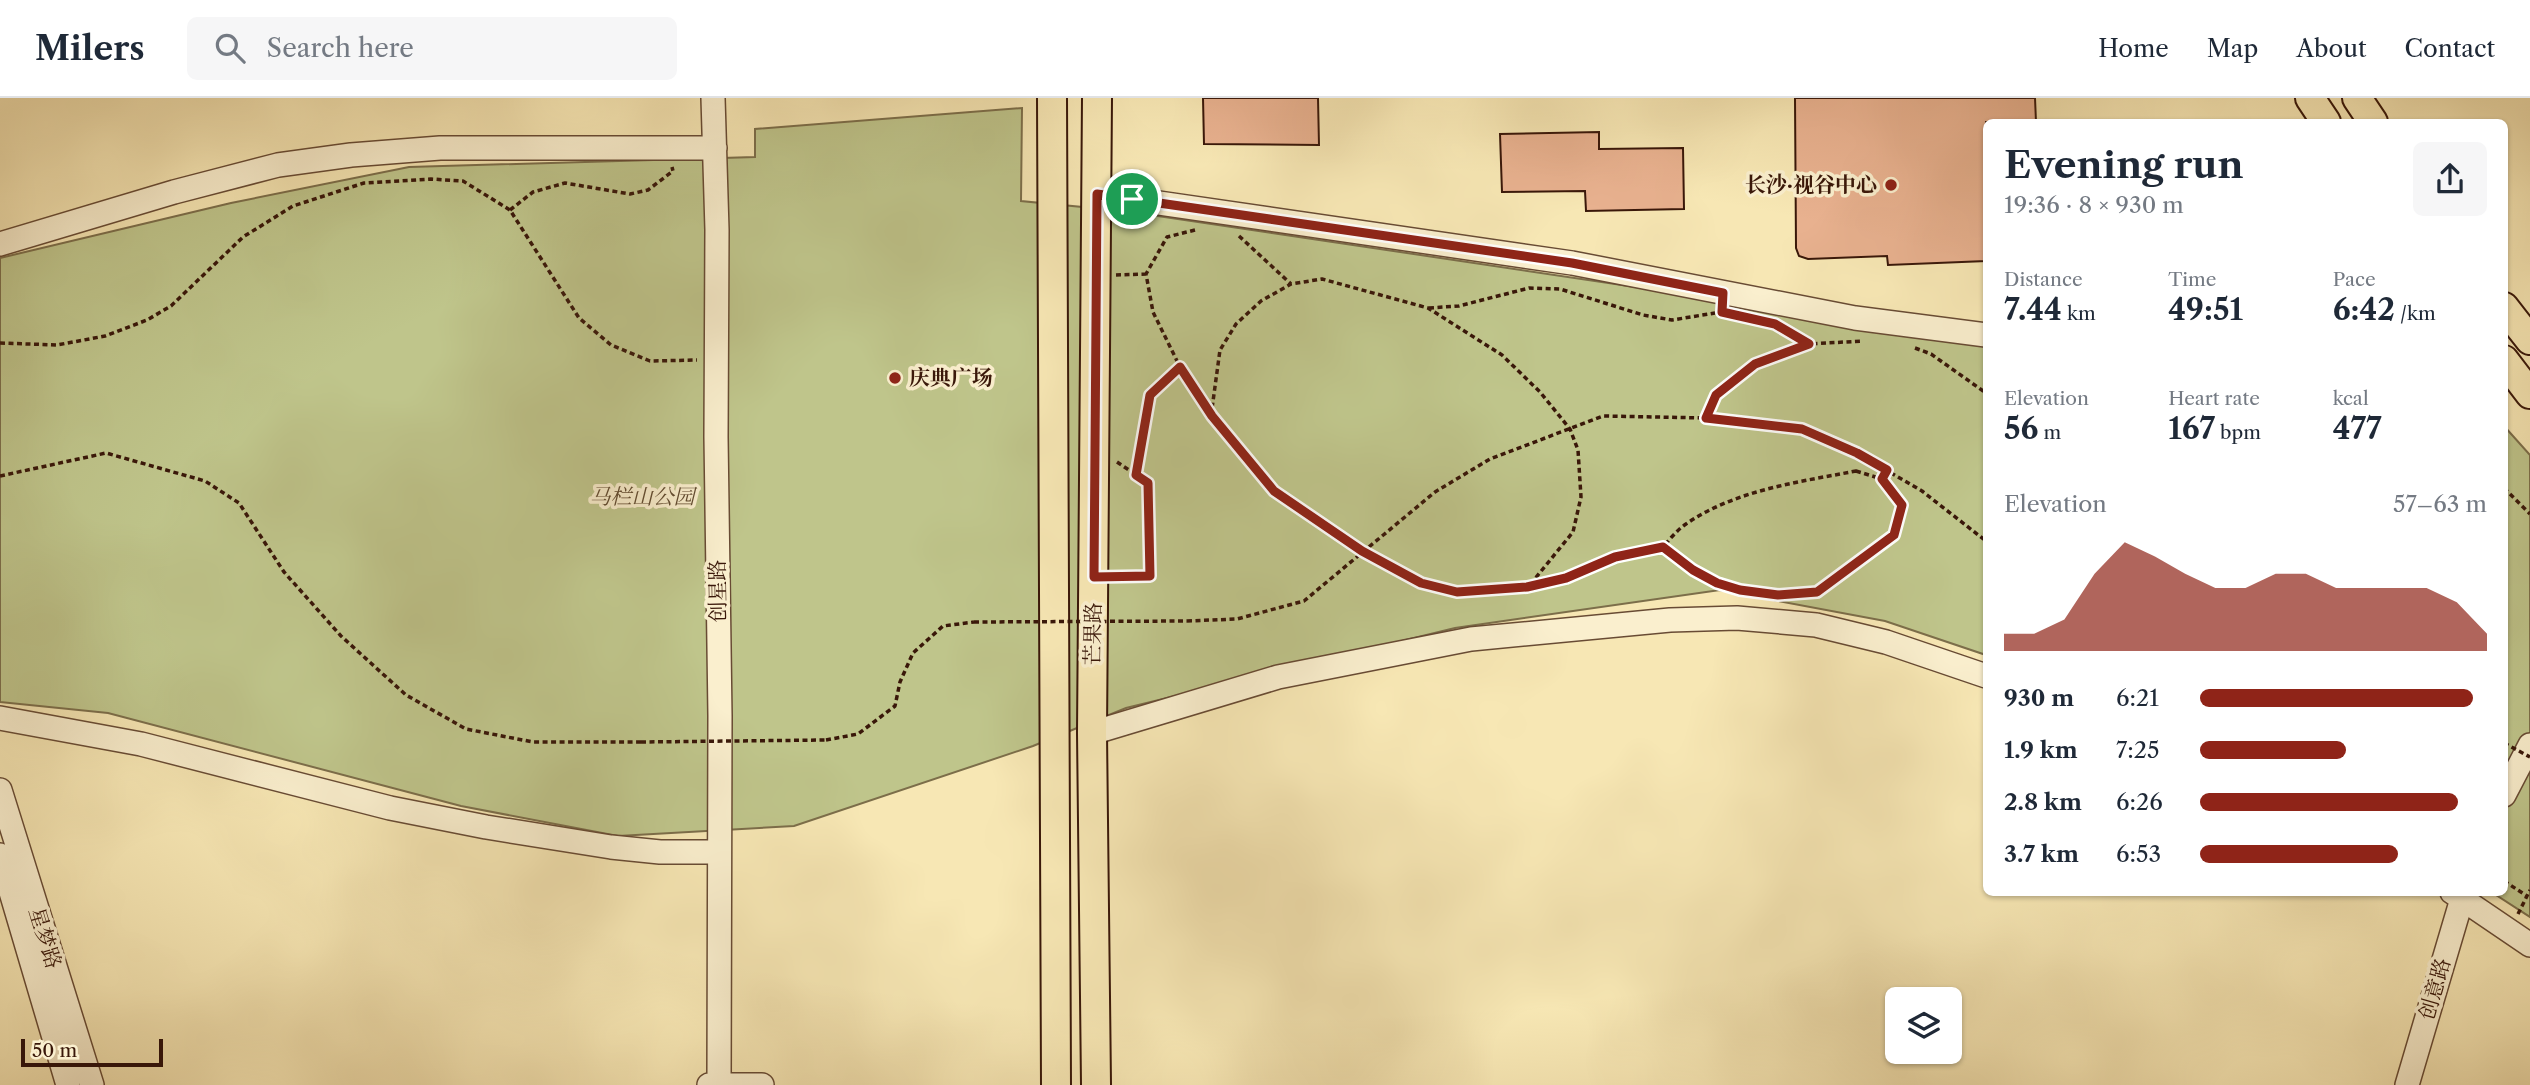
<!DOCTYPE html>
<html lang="en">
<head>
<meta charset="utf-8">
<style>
  :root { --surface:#fff; --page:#f6f6f7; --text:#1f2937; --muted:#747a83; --line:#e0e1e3; --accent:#8f2418 }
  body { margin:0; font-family:"Libre Caslon Text","Noto Serif SC",serif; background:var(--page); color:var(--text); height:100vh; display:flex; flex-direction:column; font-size:26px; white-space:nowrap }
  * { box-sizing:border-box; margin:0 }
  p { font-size:23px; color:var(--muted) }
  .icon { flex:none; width:38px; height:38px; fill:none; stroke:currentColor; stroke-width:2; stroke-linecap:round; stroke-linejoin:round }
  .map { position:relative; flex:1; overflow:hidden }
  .drawer { position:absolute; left:1983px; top:21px; width:525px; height:777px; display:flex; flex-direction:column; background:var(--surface); border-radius:10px; box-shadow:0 2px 5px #0004 }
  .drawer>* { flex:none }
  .fabs { position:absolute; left:1885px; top:889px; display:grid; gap:14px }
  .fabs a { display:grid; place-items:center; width:77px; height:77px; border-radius:10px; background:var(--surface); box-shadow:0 2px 5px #0004; font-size:35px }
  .scale { position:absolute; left:21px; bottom:18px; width:142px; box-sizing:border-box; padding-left:7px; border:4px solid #391709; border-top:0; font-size:19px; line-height:24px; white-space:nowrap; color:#391709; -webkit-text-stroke:5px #faefce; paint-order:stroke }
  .pin { position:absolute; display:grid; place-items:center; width:60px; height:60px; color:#fff; margin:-30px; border:4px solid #fff; border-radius:50%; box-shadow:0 2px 7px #0007 }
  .round { display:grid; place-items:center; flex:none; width:74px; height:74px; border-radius:10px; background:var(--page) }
  .headline { display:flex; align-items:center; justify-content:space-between; height:119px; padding:0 21px }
  h1 { font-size:38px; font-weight:700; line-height:52px }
  .metrics { display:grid; grid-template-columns:repeat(3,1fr); gap:10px; height:119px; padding:7px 21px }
  .metrics div { display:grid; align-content:center }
  .metrics b { font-size:30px; font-weight:700 }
  .metrics small { font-size:19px; font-weight:400 }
  .metrics p { font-size:19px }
  .chart { height:196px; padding:14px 21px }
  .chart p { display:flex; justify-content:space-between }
  .chart svg { width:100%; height:126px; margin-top:7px; fill:var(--accent); opacity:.7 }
  ul { padding:0 21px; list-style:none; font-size:23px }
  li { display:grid; grid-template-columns:112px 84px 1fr; align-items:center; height:52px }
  li i { height:18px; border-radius:9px; background:var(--accent) }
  header { display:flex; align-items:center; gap:42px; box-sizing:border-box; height:98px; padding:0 35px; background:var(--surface); border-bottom:2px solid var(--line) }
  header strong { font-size:33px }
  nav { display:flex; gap:38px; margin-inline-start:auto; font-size:24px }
  .search { width:490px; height:63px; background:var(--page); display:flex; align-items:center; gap:18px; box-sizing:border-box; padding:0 24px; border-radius:10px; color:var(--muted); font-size:26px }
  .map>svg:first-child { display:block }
  .green { fill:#bfc58b; stroke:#7c6e4a; stroke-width:2 }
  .building { fill:#e8b18f; stroke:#391709; stroke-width:2 }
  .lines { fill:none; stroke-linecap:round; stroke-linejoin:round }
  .minor-casing { stroke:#684b34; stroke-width:26 }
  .major-casing { stroke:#391709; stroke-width:32 }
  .path { stroke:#391709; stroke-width:3.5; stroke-dasharray:5 3.5; stroke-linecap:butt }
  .minor { stroke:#faefce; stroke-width:23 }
  .major { stroke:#f7e7b4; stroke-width:28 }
  .path-bridge { stroke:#391709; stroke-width:3.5; stroke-dasharray:5 3.5; stroke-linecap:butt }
  .route-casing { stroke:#fff; stroke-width:14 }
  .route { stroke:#8f2418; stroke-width:9 }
  .poi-dot { fill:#8f2418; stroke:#faefce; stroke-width:2.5 }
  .labels { text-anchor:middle; stroke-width:7; stroke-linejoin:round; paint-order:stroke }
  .poi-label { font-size:21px; font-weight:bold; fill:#391709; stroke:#faefce; text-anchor:end }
  .park-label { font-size:21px; font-style:italic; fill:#614b30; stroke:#faefce }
  .street-label { font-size:21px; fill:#391709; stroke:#faefce }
</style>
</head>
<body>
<header>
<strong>Milers</strong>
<div class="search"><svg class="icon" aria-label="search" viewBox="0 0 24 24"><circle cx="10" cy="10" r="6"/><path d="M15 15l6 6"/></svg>Search here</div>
<nav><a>Home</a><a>Map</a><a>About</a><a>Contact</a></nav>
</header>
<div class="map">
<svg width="2530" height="987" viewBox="0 0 2530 987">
  <rect width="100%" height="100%" fill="#f7e7b4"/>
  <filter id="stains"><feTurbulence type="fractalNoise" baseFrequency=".00286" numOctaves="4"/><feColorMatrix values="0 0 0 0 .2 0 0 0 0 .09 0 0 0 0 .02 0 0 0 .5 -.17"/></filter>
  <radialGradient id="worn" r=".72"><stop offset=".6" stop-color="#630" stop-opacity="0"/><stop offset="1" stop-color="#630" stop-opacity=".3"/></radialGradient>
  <path class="green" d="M1022,10L1021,103L1124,113L1986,241V557L1885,523L1720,492L1455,530L1126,610L1033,648L794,728L618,738L461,708L108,615L0,604V160L231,105L409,69L755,59V31Z
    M2504,328L2530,357V819L2493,795L2504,794Z"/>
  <path class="building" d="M1203,0H1318L1319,47L1204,46Z
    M1795,0H2035L2036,24H1986V163L1888,167L1887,158L1808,161L1799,158L1796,150Z
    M1599,34V51L1683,50L1684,111L1586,113L1585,93L1502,94L1500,36Z"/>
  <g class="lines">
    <g class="minor-casing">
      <path id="minor" d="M713,0L717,132L716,339L720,618L719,987
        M1097,96L1572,165L1855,220L1986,237
        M0,146L174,94L278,67L351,57L440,50H715
        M0,620L141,646L390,710L486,729L611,749L660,754H719
        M1092,635L1278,579L1471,541L1670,522L1737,520L1816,527L1886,544L1986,578
        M0,692L92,987
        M2504,697L2530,647
        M0,757L68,987
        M2452,794L2530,847
        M709,987H762
        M2407,987L2464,794"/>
    </g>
    <g class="major-casing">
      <path id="major" d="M1052,0L1056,987
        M2310,0L2326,24
        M2357,0L2373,24
        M2504,209L2530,242
        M2504,262L2530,296
        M1096,987L1092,635L1097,0"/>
    </g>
    <path class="path" d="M510,112L533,94L565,85L630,96L648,92L673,73L672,69
      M1195,132L1167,139L1146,176L1153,214L1180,269L1211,318L1274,393L1362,453L1421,485L1457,494L1527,489L1566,480L1615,459L1663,449
      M1239,138L1291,186
      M1116,177L1146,176
      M1429,210L1459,208L1529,190L1560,191L1643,217L1672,222L1715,215
      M1774,226L1809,246
      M0,245L57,247L105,238L147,222L171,208L243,139L293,108L364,85L431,81L463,83L510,112L579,220L611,247L650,263L697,262
      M1915,250L1931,256L1986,295
      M1211,318L1220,252L1236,226L1261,203L1291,186L1322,181L1428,210L1502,257L1540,294L1570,331L1578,352L1581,399L1573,434L1529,488
      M1706,320L1716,297L1755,266L1809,246L1863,243
      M1117,364L1148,385L1150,478H1117
      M1856,373L1882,381L1902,407L1894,437L1817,494L1778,497L1740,492L1717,485L1693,472L1663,449C1670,441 1677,432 1686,426C1735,392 1799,384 1856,373Z
      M1136,377L1150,297L1180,269
      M0,378L106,355L205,383L239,405L284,474L341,538L406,597L466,631L533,644H641
      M2504,390L2530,416
      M1187,523L1237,521L1304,503L1435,394L1490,361L1603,318L1706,320L1802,331L1857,355L1922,393L1986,443
      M826,642L858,636L895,608L900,584L913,555L943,528L974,524
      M2504,783L2527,798
      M2518,816L2530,792"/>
    <use href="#minor" class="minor"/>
    <use href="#major" class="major"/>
    <path class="path-bridge" d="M974,524L1187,523
      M641,644L826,642
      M2504,645L2530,659"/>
  </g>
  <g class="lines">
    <g class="route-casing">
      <path id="route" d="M1097,96L1572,165L1723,195L1722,214L1775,226L1809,246L1755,266L1716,297L1706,320L1802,331L1857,355L1887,372L1882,381L1902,407L1894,437L1817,494L1778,497L1740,492L1717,485L1693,472L1663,449L1615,459L1566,480L1527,489L1457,494L1421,485L1362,453L1274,393L1212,318L1180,269L1150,297L1136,377L1148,385L1150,478L1094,479Z"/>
    </g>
    <use href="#route" class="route"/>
  </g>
  <g class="poi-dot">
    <circle cx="1891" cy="87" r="7"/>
    <circle cx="895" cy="280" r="7"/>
  </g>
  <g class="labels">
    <g class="poi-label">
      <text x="1877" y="94">长沙·视谷中心</text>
      <text x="909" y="287" text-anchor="start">庆典广场</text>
    </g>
    <g class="park-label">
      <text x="642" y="406">马栏山公园</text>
    </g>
    <g class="street-label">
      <text transform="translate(718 493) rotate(-91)" y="7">创星路</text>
      <text transform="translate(1093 536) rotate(-89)" y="7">芒果路</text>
      <text transform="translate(45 840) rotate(73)" y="7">星梦路</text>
      <text transform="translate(2435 891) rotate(-74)" y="7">创意路</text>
    </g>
  </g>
  <rect width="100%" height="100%" filter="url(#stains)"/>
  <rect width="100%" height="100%" fill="url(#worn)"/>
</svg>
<div class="fabs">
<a><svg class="icon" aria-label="layers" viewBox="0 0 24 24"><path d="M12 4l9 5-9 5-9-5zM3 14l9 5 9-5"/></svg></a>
</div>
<div class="scale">50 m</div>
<div class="pin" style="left:1132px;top:101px;background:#1e9e55"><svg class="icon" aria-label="arrive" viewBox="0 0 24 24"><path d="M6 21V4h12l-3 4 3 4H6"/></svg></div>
<section class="drawer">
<div class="headline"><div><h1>Evening run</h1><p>19:36 · 8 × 930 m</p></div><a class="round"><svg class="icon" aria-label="share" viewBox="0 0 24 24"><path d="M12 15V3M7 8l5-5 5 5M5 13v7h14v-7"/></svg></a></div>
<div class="metrics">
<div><p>Distance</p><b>7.44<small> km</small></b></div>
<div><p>Time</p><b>49:51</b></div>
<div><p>Pace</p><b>6:42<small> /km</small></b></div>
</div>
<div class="metrics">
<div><p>Elevation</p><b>56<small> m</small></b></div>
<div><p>Heart rate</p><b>167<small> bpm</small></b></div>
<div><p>kcal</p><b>477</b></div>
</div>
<div class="chart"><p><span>Elevation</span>57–63 m</p>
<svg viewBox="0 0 160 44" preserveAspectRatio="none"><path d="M0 44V38L10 38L20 33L30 17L40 6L50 11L60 17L70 22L80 22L90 17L100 17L110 22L120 22L130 22L140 22L150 27L160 38V44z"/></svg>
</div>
<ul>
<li><b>930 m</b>6:21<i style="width:95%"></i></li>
<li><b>1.9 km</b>7:25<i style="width:51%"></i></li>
<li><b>2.8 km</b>6:26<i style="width:90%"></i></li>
<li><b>3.7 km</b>6:53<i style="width:69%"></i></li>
</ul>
</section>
</div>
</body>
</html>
